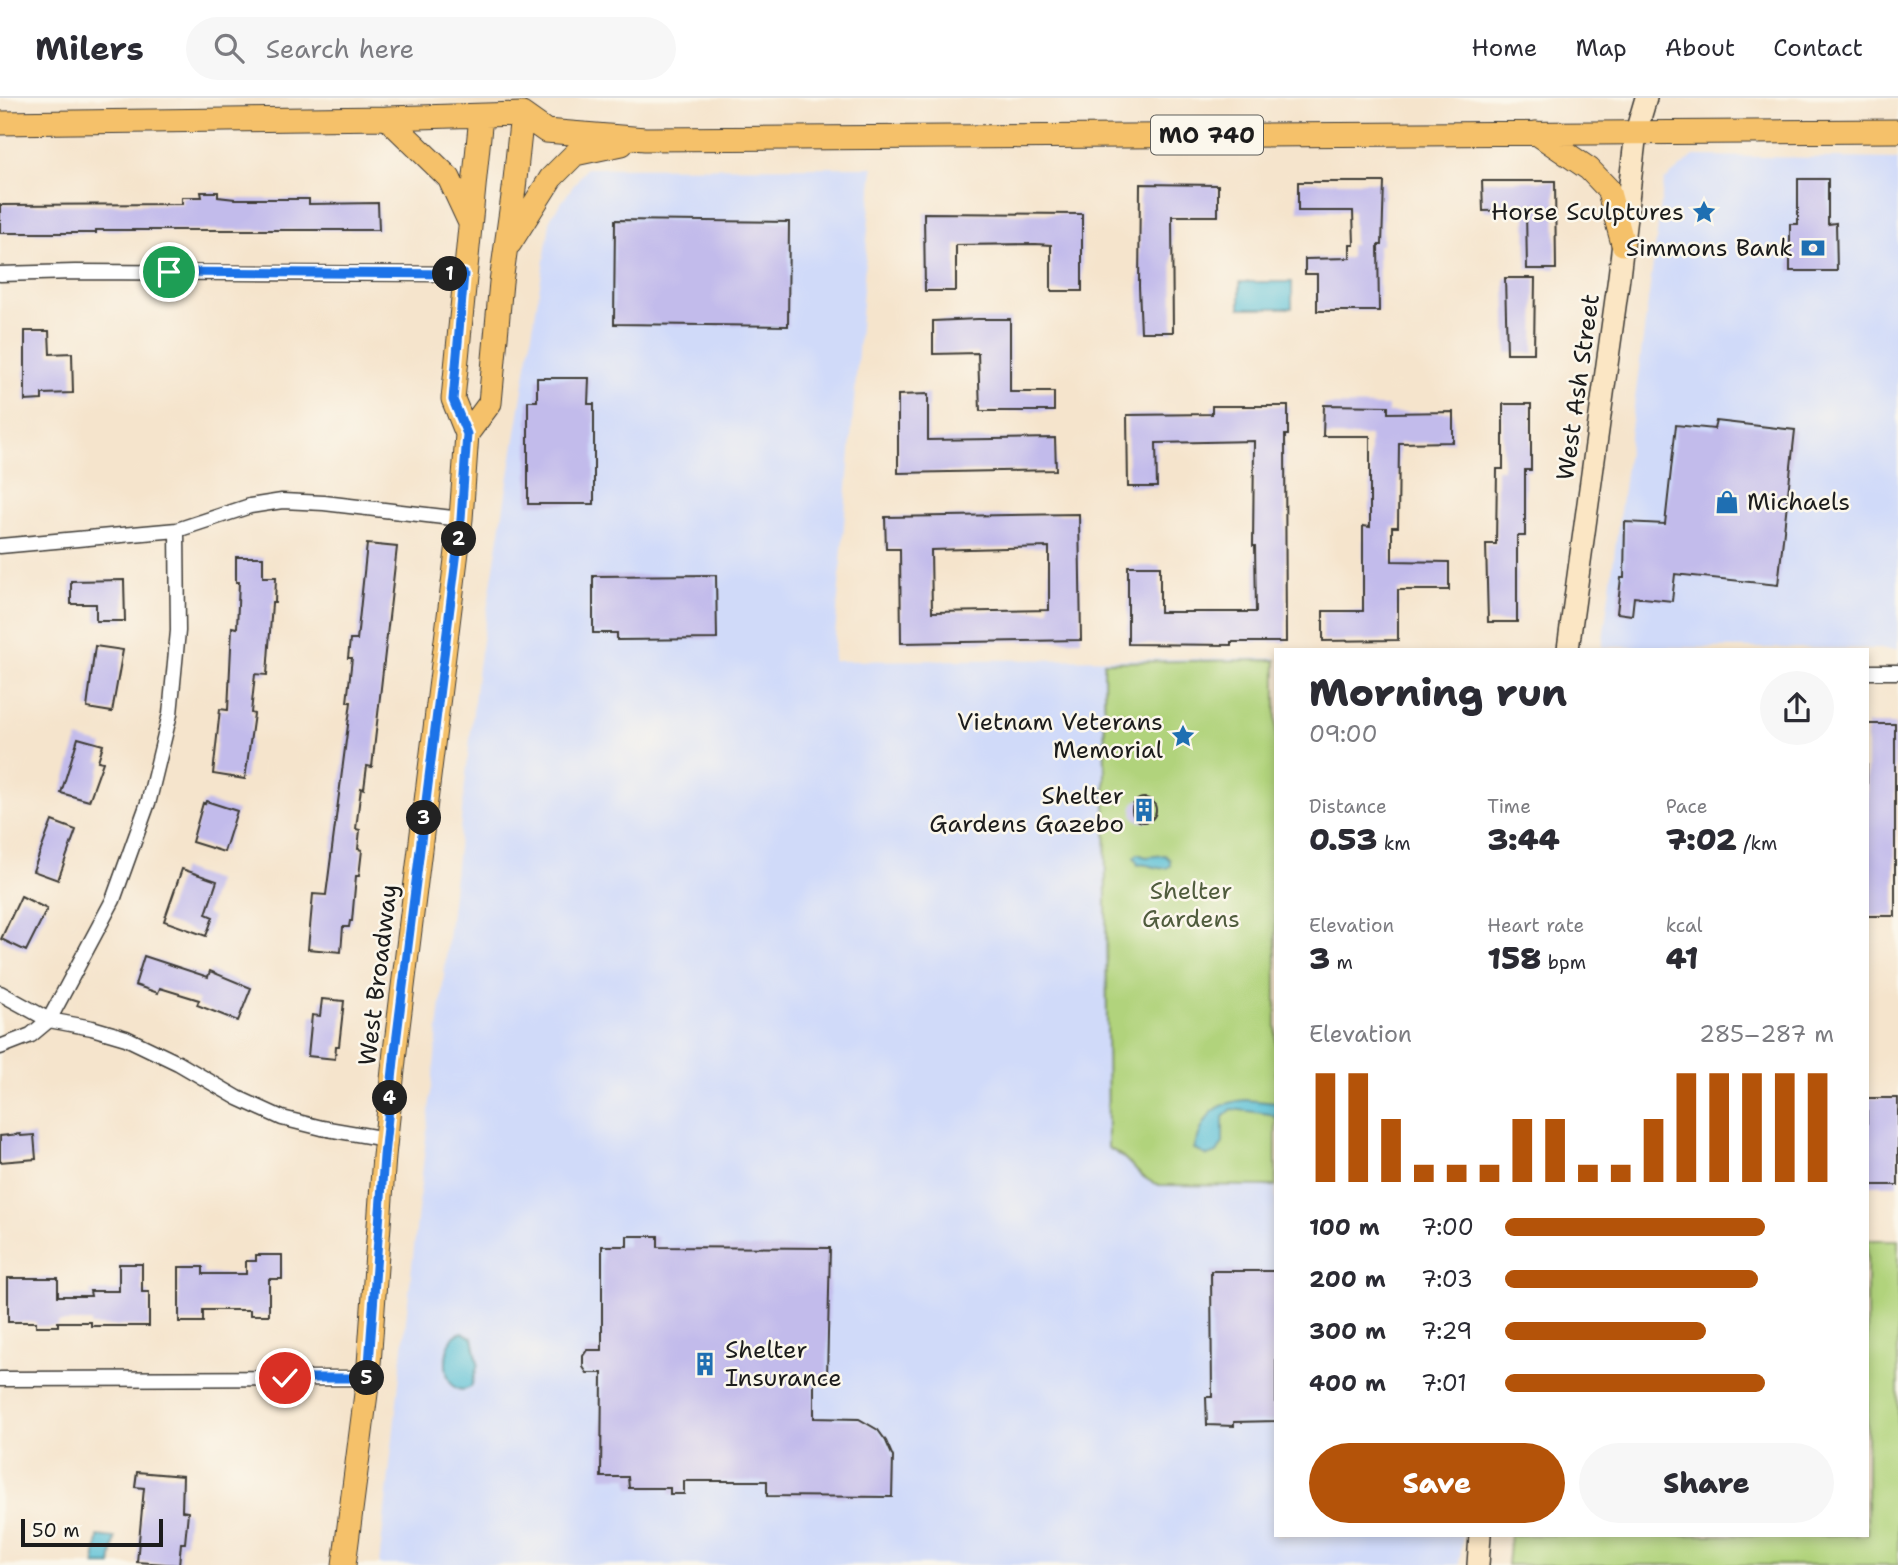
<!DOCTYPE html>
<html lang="en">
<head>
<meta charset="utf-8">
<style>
  :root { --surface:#fff; --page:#f7f7f7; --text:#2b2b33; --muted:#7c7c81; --line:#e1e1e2; --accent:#b45309 }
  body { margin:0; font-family:"Shantell Sans",sans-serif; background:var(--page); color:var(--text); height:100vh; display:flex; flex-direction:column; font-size:26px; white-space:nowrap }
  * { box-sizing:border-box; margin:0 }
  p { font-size:23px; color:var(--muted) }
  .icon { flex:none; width:38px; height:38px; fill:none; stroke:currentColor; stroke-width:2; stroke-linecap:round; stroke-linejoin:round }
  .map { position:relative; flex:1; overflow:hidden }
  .side { position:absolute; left:1274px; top:550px; width:595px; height:889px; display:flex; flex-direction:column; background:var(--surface); border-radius:0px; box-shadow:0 4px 10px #0003 }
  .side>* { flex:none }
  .scale { position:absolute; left:21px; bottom:18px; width:142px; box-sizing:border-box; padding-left:7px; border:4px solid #1c1c1c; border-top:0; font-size:19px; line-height:24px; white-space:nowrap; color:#1c1c1c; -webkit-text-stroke:5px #fbf7ec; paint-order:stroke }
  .pin { position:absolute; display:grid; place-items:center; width:60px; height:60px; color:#fff; margin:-30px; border:4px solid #fff; border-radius:50%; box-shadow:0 2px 7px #0007 }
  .km { position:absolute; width:35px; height:35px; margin:-18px; border-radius:50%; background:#222; color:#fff; font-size:19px; line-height:35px; text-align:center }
  .round { display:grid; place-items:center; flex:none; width:74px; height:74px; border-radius:37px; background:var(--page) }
  .headline { display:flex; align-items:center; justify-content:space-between; height:119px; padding:0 35px }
  h1 { font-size:38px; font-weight:800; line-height:52px }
  .metrics { display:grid; grid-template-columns:repeat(3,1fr); gap:10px; height:119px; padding:7px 35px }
  .metrics div { display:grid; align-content:center }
  .metrics b { font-size:30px; font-weight:800 }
  .metrics small { font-size:19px; font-weight:400 }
  .metrics p { font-size:19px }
  .chart { height:196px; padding:14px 35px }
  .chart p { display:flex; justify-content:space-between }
  .chart svg { width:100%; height:126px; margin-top:7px; stroke:var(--accent); stroke-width:6 }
  .action { display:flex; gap:14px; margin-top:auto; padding:14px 35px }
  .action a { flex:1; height:80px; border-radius:42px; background:var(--accent); color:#fff; font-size:28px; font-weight:800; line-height:80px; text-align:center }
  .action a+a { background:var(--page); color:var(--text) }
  ul { padding:0 35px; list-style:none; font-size:23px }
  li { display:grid; grid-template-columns:112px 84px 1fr; align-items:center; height:52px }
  li i { height:18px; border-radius:9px; background:var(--accent) }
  header { display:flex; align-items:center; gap:42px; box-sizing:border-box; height:98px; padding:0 35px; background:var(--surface); border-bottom:2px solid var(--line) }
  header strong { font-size:33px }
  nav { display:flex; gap:38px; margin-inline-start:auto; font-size:24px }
  .search { width:490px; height:63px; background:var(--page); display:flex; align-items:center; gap:18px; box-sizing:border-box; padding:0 24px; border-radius:38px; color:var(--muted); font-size:26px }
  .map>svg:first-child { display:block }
  .built { fill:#d0daf9 }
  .green { fill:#b1d37b; stroke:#66784c; stroke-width:2 }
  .water { fill:#58bfd5; stroke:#3a6e78; stroke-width:2 }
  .building { fill:#c2bbeb; fill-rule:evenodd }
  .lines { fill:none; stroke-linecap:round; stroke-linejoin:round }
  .street-casing { stroke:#3d3a36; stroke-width:17 }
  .secondary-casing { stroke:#3d3a36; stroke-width:24 }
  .primary-casing { stroke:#3d3a36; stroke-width:25 }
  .street { stroke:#fff; stroke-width:14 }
  .secondary { stroke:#fbe6c4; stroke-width:21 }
  .primary { stroke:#f5c16b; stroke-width:23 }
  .route-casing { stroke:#fff; stroke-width:14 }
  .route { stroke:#1a73e8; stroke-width:9 }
  .labels { text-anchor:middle; stroke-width:5; stroke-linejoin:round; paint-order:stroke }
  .shield { fill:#fbf7ec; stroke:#5f5e5a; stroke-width:2 }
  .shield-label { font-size:23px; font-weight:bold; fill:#1c1c1c }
  .poi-label { font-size:24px; fill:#1c1c1c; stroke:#fbf7ec; text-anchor:end }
  .street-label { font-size:24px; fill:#1c1c1c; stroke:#fbf7ec }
  .park-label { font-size:24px; fill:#505c3d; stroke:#fbf7ec }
</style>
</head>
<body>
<header>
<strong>Milers</strong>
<div class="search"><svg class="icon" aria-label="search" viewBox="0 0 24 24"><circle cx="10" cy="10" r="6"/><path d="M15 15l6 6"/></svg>Search here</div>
<nav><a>Home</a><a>Map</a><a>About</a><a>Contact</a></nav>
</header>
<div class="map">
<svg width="1898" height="1467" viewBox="0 0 1898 1467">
  <rect width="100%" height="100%" fill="#fbf7ec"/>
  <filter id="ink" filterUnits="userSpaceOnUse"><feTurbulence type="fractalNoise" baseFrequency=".0143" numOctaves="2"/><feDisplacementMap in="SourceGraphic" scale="14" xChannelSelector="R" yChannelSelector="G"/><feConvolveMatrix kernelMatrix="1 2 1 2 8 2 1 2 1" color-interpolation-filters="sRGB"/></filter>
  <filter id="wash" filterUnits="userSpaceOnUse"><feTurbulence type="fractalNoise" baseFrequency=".00686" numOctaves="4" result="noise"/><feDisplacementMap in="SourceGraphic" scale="28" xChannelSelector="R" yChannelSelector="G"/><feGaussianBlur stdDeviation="1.57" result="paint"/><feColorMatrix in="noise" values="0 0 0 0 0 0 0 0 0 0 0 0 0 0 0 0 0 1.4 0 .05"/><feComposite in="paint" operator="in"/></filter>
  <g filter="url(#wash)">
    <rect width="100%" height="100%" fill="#f5e4cc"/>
    <path class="built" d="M1694,58L1898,61V551L1602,549L1664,83Z
      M873,69L833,563L1276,560V1437H1463L1459,1467H379L478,568L551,119L586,70Z"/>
    <path class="green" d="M1276,562V1088L1159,1087C1134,1079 1133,1061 1108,1050L1104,564Z
      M1867,1142H1898V1467H1507L1510,1437H1867Z"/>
    <path class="water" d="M1240,184H1292V210H1240Z
      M1138,756L1146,759L1165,757L1170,762V768C1160,775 1149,764 1138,767L1134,759Z
      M1245,1002L1276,1005V1020L1270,1016L1232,1011L1223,1019V1045L1217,1055L1207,1058L1194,1051C1205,1020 1209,1006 1245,1002Z
      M462,1234L473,1240L478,1266L471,1289C441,1306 438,1239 462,1234Z
      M98,1438L115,1440L111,1467H95Z"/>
    <g id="blocks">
      <path class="building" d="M1798,81H1828V126L1836,125L1837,173H1790V126H1798Z
        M1482,83H1555L1556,171H1527L1526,112L1483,113Z
        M1298,84H1384L1382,147H1378L1379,213H1317V176H1305V161L1350,160V147H1354L1353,113H1298Z
        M1140,86L1218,87V118H1172L1173,234H1141L1139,188Z
        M201,94H218V99L235,101H309V106L378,105L379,132H96V135H0V107L182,106V99H202Z
        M924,115L1082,116V193H1051V147L1036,146L956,147V193H925Z
        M615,122L789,124L788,228L614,226Z
        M1505,180H1535L1534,255H1507Z
        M978,221H1010V294H1054V313H980L978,255L933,256V223Z
        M25,233H49L50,256L72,255L73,295L42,296V302L25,303Z
        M537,280H589L588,306H594V406H528V303H537Z
        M928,296V342L1055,340L1056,372L898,375V297Z
        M1503,306H1531V372H1525V438H1517V524H1488L1486,446H1496L1497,371H1503Z
        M1324,307L1388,308V315L1453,314V344L1399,345L1398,429H1392V463L1449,464V492H1398V542L1323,543V513H1363V428L1370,429V338H1323Z
        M1212,308H1288V337H1285L1286,544H1231V547L1128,546V468H1160V514H1256L1255,448H1253L1254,343L1156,345L1157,389H1128L1127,317L1212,316Z
        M1716,323L1795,332L1778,487L1675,476L1672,503L1634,499L1632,517L1617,515L1621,480H1624L1625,424L1665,426L1676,327L1714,331Z
        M1079,416L1081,542L901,545L900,451H886L885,419ZM1049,449V512L932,514L931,452Z
        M367,446L397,449L372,669L367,668L364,691L361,690L356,731L360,732L358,751L362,752L359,778H356L352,823H350L349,829H343L341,854L308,851L313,796L326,797L351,604H347L352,560H348L350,542H357Z
        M236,459H263V479H276L275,505H272L267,577L255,576L251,615L254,616L245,681L213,676L220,611L228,612L232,529L237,530L239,484H236Z
        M716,477L717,541L617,542V535H593V478Z
        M124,482L125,523H96V506H71V483Z
        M95,548L123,552L112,614L87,610Z
        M1867,626H1895V818H1867Z
        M78,640L103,647L98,663L103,664L89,703L61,695Z
        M1132 712a12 12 0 1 1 24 0a12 12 0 1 1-24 0Z
        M206,703L237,713L224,754L192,744L203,705L205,706Z
        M52,723L76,732L58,782L33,773Z
        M182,771L217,783L206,816L213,819L206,838L164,823Z
        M21,798L47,811L26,853L1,841Z
        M144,858L208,879L210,873L251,890L238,923L197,907L199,902L160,890L158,895L135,887Z
        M322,901L344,903L339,948H336L335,961L308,958L312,917L320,918Z
        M1867,1000H1898V1087H1867Z
        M20,1036L21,1038L34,1037L36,1061L0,1064V1038Z
        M627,1138H658V1149L830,1150L827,1279L814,1278V1320L859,1321L878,1332L886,1343L893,1359L892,1399L767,1398V1383H684V1396H670V1390H629L628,1379H601L602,1275H587L583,1269V1258L587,1252H602V1148H627Z
        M256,1157H282V1181H269V1217H250V1212H203V1224H179V1169H203V1176H246V1163H256Z
        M119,1166H142V1194H149V1228H91V1224H58V1228H36V1224H8V1180H58V1198H91L90,1193H119Z
        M1211,1173H1276V1323L1234,1324V1328L1207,1327L1206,1299H1212Z
        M137,1374L183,1378L182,1413L188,1414L185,1445H181L179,1467L137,1464L144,1390L135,1389Z"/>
    </g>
  </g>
  <g filter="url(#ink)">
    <use href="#blocks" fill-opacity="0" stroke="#3d3a36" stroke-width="2"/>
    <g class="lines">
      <g class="street-casing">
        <path id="street" d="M0,176L75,174L464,176
          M0,448L177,432L250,408L282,403L324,405L461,421
          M1867,574H1898
          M0,895L49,922L92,930L126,940L178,965L238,1000L282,1020L322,1030L386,1041
          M0,949L31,937L49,922L113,802L149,702L170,616L178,533L177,432
          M0,1281L368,1280"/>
      </g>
      <g class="secondary-casing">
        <path id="secondary" d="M1568,551L1619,179L1636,34L1646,0
          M1478,1467L1480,1437"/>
      </g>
      <g class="primary-casing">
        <path id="primary" d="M522,16L546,33L645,41L1898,33
          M387,20L449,80L469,123
          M0,25L387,20L522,16
          M1536,35L1589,71L1608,91L1623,146
          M510,145L551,80L575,56L622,46
          M467,336L490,305L501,184L514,91L522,16
          M344,1467L368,1280L384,1058L395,953L461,421L467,336L453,301L481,18"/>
      </g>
      <use href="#street" class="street"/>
      <use href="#secondary" class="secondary"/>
      <use href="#primary" class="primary"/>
    </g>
  </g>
  <g class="lines" filter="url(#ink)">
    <g class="route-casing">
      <path id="route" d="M169,174L464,176L453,302L467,336L461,421L395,953L384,1058L368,1280H285"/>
    </g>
    <use href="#route" class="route"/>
  </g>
  <defs>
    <g id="sight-bare" transform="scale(1.89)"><path d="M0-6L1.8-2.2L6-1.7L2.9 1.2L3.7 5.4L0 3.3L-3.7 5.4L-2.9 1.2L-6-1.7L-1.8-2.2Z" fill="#1f6fb2" stroke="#fbf7ec" stroke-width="2.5" paint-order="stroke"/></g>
    <g id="bank-bare" transform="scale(1.89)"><path d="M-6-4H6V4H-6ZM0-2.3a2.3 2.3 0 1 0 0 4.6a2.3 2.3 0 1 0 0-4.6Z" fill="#1f6fb2" stroke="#fbf7ec" stroke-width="2.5" paint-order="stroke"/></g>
    <g id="shop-bare" transform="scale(1.89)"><path d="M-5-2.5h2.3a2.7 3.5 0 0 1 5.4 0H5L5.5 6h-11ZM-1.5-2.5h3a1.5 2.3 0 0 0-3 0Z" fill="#1f6fb2" stroke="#fbf7ec" stroke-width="2.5" paint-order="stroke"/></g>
    <g id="building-bare" transform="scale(1.89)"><path d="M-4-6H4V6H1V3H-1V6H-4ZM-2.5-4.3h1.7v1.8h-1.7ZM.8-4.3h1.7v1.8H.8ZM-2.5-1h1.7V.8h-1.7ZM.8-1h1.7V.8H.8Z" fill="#1f6fb2" stroke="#fbf7ec" stroke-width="2.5" paint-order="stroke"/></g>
  </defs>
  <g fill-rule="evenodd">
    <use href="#sight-bare" x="1704" y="114"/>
    <use href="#bank-bare" x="1813" y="150"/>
    <use href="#shop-bare" x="1727" y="404"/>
    <use href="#sight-bare" x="1183" y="638"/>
    <use href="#building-bare" x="1144" y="712"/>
    <use href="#building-bare" x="705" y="1266"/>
  </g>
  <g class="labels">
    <rect class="shield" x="1151" y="17.5" width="112" height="39" rx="5"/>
    <g class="shield-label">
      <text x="1207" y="45">MO 740</text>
    </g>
    <g class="poi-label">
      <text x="1684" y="122">Horse Sculptures</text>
      <text x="1793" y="158">Simmons Bank</text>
      <text x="1747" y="412" text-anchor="start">Michaels</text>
      <text x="1163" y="632">Vietnam Veterans<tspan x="1163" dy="28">Memorial</tspan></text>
      <text x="1124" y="706">Shelter<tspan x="1124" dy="28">Gardens Gazebo</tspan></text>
      <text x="725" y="1260" text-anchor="start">Shelter<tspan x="725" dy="28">Insurance</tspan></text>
    </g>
    <g class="street-label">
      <text transform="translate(1578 289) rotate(-82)" y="8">West Ash Street</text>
      <text transform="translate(378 877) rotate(-83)" y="8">West Broadway</text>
    </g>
    <g class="park-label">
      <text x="1191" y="801">Shelter<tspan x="1191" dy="28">Gardens</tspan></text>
    </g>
  </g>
</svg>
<div class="scale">50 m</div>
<div class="pin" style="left:169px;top:174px;background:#1e9e55"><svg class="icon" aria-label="arrive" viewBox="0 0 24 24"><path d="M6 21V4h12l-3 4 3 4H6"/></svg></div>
<div class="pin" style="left:285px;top:1280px;background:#d93025"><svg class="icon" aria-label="check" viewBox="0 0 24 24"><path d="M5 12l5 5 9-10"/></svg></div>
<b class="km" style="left:450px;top:176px">1</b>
<b class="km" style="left:459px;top:441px">2</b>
<b class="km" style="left:424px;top:720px">3</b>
<b class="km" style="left:390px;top:1000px">4</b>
<b class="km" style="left:367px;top:1280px">5</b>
<section class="side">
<div class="headline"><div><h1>Morning run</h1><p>09:00</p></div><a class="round"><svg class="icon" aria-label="share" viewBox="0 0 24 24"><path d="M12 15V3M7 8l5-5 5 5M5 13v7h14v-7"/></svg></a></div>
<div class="metrics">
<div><p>Distance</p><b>0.53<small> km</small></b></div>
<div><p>Time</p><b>3:44</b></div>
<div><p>Pace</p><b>7:02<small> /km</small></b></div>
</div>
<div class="metrics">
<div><p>Elevation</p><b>3<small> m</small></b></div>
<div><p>Heart rate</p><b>158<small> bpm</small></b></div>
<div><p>kcal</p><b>41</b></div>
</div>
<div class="chart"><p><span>Elevation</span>285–287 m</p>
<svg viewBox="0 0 160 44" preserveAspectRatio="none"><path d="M5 44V6M15 44V6M25 44V22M35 44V38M45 44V38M55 44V38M65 44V22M75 44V22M85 44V38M95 44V38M105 44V22M115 44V6M125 44V6M135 44V6M145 44V6M155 44V6"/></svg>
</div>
<ul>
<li><b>100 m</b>7:00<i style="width:79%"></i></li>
<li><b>200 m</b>7:03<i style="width:77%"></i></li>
<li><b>300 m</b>7:29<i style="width:61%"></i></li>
<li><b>400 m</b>7:01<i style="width:79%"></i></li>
</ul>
<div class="action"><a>Save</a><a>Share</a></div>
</section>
</div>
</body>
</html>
